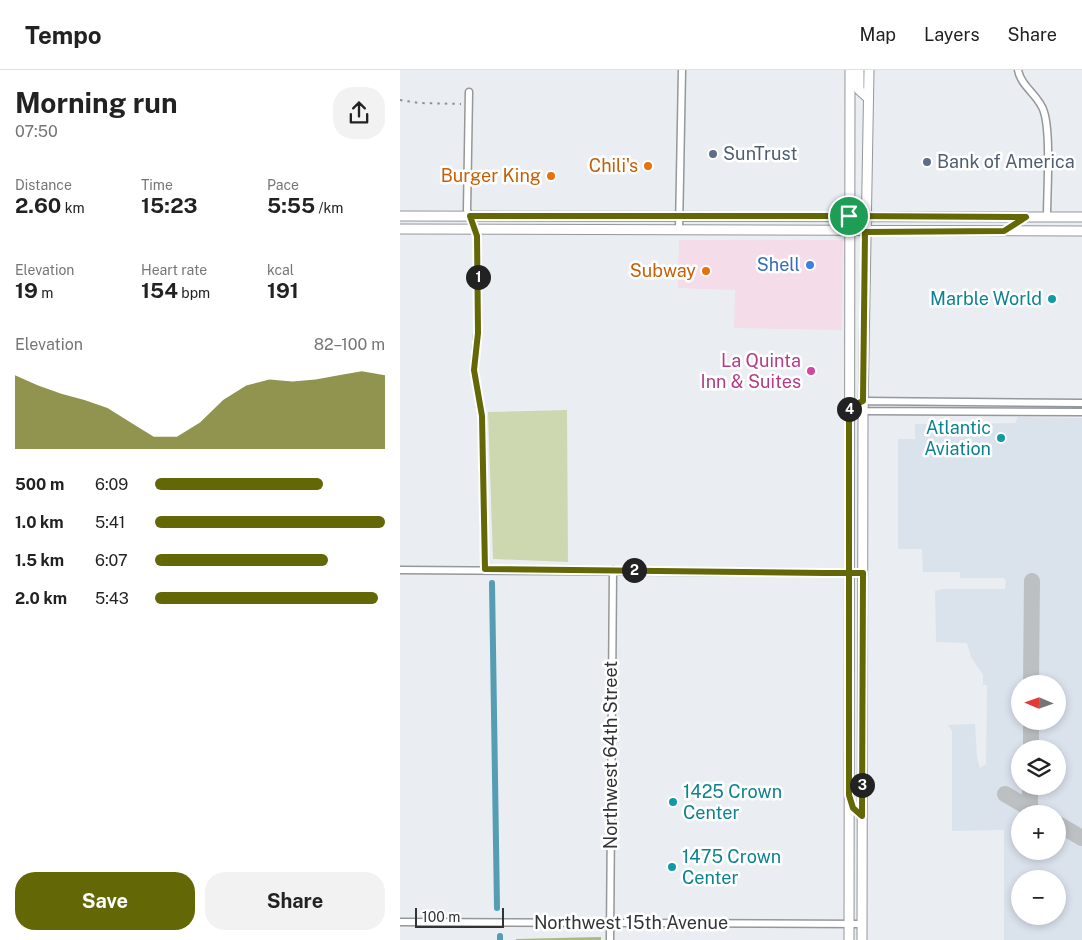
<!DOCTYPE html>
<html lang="en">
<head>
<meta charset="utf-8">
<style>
  :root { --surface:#fff; --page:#f2f2f2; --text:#222; --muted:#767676; --line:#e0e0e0; --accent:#636705 }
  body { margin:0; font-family:"Public Sans",sans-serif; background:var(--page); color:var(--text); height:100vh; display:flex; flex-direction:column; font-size:19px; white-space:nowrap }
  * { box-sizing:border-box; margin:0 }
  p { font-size:16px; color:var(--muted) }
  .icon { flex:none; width:28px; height:28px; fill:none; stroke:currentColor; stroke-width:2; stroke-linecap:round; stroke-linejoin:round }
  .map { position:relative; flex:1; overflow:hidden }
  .details { display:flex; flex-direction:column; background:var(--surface); width:400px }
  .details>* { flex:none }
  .needle { width:32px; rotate:272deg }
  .controls { position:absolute; left:611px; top:605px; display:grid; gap:10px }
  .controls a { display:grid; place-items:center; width:55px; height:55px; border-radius:50%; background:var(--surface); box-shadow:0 2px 8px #0003; font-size:25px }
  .scale { position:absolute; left:15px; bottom:12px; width:89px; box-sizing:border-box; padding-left:5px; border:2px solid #323335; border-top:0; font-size:14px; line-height:18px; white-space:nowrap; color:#323335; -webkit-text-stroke:4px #fff; paint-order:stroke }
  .pin { position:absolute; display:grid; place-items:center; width:42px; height:42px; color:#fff; margin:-21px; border:2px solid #fff; border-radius:50%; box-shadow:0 1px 5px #0007 }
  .km { position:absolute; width:25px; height:25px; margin:-12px; border-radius:50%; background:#222; color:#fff; font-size:14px; line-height:25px; text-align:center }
  .round { display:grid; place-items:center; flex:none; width:52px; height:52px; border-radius:20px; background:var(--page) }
  .overview { display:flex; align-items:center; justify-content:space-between; height:85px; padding:0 15px }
  h1 { font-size:28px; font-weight:700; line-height:38px }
  .metrics { display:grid; grid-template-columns:repeat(3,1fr); gap:8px; height:85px; padding:5px 15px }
  .metrics div { display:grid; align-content:center }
  .metrics b { font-size:21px; font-weight:700 }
  .metrics small { font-size:14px; font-weight:400 }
  .metrics p { font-size:14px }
  .chart { height:140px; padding:10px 15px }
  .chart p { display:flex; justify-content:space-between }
  .chart svg { width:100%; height:90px; margin-top:5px; fill:var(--accent); opacity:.7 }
  .cta { display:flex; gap:10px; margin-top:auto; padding:10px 15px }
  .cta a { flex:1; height:58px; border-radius:20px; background:var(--accent); color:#fff; font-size:20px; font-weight:700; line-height:58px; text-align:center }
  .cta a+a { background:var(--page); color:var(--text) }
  ul { padding:0 15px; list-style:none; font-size:16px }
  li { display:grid; grid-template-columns:80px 60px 1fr; align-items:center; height:38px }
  li i { height:12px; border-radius:6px; background:var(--accent) }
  header { display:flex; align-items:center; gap:30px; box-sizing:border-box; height:70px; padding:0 25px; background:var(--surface); border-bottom:1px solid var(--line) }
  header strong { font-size:24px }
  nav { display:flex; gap:28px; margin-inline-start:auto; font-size:18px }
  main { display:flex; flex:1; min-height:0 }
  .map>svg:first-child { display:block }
  .commercial { fill:#f4dce8 }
  .built { fill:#dae2ec; fill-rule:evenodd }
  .green { fill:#cdd8b1 }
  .forest { fill:#abba81 }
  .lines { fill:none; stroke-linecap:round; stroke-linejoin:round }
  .canal { stroke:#549db3; stroke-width:6 }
  .taxiway { stroke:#bcc0c3; stroke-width:16 }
  .minor-casing { stroke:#94979b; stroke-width:9 }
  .major-casing { stroke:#94979b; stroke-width:11 }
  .minor { stroke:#fff; stroke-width:6 }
  .major { stroke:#fff; stroke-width:9 }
  .rail { stroke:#8e9194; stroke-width:2; stroke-dasharray:2.5 5; stroke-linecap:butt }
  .route-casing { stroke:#fff; stroke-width:10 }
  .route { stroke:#636705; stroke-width:6 }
  .service-dot { fill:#5c6f8a; stroke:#fff; stroke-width:2 }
  .food-dot { fill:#e8710a; stroke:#fff; stroke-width:2 }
  .shop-dot { fill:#3f7fe0; stroke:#fff; stroke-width:2 }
  .culture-dot { fill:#0f9aa8; stroke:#fff; stroke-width:2 }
  .hotel-dot { fill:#d1479c; stroke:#fff; stroke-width:2 }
  .labels { text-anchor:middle; stroke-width:5; stroke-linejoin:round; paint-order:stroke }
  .service-label { font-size:18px; fill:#4e5e75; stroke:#fff; text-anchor:start }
  .food-label { font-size:18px; fill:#c56008; stroke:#fff; text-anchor:end }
  .shop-label { font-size:18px; fill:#366cbe; stroke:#fff; text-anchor:end }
  .culture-label { font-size:18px; fill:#0d838f; stroke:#fff; text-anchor:end }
  .hotel-label { font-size:18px; fill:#b23c85; stroke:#fff; text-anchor:end }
  .street-label { font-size:18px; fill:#323335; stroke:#fff }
</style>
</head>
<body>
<header>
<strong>Tempo</strong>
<nav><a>Map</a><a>Layers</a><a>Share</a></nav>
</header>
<main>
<section class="details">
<div class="overview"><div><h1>Morning run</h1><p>07:50</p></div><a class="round"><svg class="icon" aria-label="share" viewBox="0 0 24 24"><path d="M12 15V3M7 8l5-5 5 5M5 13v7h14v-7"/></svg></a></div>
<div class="metrics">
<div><p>Distance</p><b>2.60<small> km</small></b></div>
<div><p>Time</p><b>15:23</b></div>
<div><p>Pace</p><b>5:55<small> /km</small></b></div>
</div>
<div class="metrics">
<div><p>Elevation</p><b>19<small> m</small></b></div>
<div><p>Heart rate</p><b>154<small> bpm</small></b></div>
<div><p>kcal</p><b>191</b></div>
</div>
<div class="chart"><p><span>Elevation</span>82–100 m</p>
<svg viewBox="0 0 160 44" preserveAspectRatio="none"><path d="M0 44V8L10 13L20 17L30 20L40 24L50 31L60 38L70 38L80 31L90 20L100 13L110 10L120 11L130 10L140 8L150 6L160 8V44z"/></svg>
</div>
<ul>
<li><b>500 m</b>6:09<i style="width:73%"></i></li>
<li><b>1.0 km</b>5:41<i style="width:100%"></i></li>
<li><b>1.5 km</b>6:07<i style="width:75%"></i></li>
<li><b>2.0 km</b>5:43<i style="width:97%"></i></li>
</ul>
<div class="cta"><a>Save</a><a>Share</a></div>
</section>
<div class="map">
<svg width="682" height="870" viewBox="0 0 682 870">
  <rect width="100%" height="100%" fill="#eaeef2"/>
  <path class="commercial" d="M279,170H443L442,260L334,258L335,220L278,218Z"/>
  <path class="built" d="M618,347L682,348V870H604V760L552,761V661L548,655L575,654L577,688L580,698L586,694L587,615H583V605L571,587L567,573L536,572L535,521L542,519H605L606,510L603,508H560V502H523L522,479H498V369H515V354H558V359H566L567,354L615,353ZM620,614H658V651H620ZM620,679H658V716H620ZM620,744H658V781H620ZM620,809H658V846H620Z"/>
  <path class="green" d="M167,340L168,492L93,489L88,342Z"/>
  <path class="forest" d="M201,867V870H116V869Z"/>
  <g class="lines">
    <path class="canal" d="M92,513L97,838
      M100,866V870"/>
    <path class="taxiway" d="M631,614L632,511
      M631,679V651
      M605,724L639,744
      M630,739V716
      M658,754L682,768"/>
    <g class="minor-casing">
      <path id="minor" d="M618,0C621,17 640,26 644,42C651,64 647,122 647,147
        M69,22L67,140L77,166L78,257L74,300L82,347L85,499
        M279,160L282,0
        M449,337L463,331L682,333
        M449,337L463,341L682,342
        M0,500L463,503
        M0,852L462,854
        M210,870L213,500"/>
    </g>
    <g class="major-casing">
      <path id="major" d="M459,0V20L468,28
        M0,146L682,147
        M0,159L682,161
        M449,870L450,0
        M462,870L463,341L469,0"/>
    </g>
    <use href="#minor" class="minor"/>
    <use href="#major" class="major"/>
    <path class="rail" d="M0,30L19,33L61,34"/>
  </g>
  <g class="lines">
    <g class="route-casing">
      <path id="route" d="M449,146H70L77,166L78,263L74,300L82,346L85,499L425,503H463L462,746L453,738L449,725V337L463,331L465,162L604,161L626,147L449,146"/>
    </g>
    <use href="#route" class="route"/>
  </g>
  <g class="service-dot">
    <circle cx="313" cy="84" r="5"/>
    <circle cx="527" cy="92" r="5"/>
  </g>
  <g class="food-dot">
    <circle cx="248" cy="96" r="5"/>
    <circle cx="151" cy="106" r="5"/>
    <circle cx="306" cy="201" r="5"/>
  </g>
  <circle class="shop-dot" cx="410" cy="195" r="5"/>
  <g class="culture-dot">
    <circle cx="652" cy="229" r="5"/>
    <circle cx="601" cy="368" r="5"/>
    <circle cx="273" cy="732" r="5"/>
    <circle cx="272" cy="797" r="5"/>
  </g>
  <circle class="hotel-dot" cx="411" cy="301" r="5"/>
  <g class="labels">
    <g class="service-label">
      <text x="323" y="90">SunTrust</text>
      <text x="537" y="98">Bank of America</text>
    </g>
    <g class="food-label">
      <text x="238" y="102">Chili's</text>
      <text x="141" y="112">Burger King</text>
      <text x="296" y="207">Subway</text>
    </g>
    <g class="shop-label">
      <text x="400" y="201">Shell</text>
    </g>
    <g class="culture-label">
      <text x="642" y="235">Marble World</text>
      <text x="591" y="364">Atlantic<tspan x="591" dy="21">Aviation</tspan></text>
      <text x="283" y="728" text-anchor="start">1425 Crown<tspan x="283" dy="21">Center</tspan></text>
      <text x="282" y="793" text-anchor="start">1475 Crown<tspan x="282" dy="21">Center</tspan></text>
    </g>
    <g class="hotel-label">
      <text x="401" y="297">La Quinta<tspan x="401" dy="21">Inn &amp; Suites</tspan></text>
    </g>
    <g class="street-label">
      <text transform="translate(211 685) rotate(-90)" y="6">Northwest 64th Street</text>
      <text x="231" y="859">Northwest 15th Avenue</text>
    </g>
  </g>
</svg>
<div class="controls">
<a><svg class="needle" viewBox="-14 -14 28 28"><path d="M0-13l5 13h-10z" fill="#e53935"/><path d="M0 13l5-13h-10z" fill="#767676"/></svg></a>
<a><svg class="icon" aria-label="layers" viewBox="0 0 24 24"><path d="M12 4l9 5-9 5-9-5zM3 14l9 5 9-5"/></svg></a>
<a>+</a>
<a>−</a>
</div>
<div class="scale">100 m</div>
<div class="pin" style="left:449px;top:146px;background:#1e9e55"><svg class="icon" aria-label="arrive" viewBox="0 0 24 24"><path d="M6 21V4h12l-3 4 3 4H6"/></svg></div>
<b class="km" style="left:78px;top:207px">1</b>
<b class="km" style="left:234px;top:500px">2</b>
<b class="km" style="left:462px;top:715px">3</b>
<b class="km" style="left:449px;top:339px">4</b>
</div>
</main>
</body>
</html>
